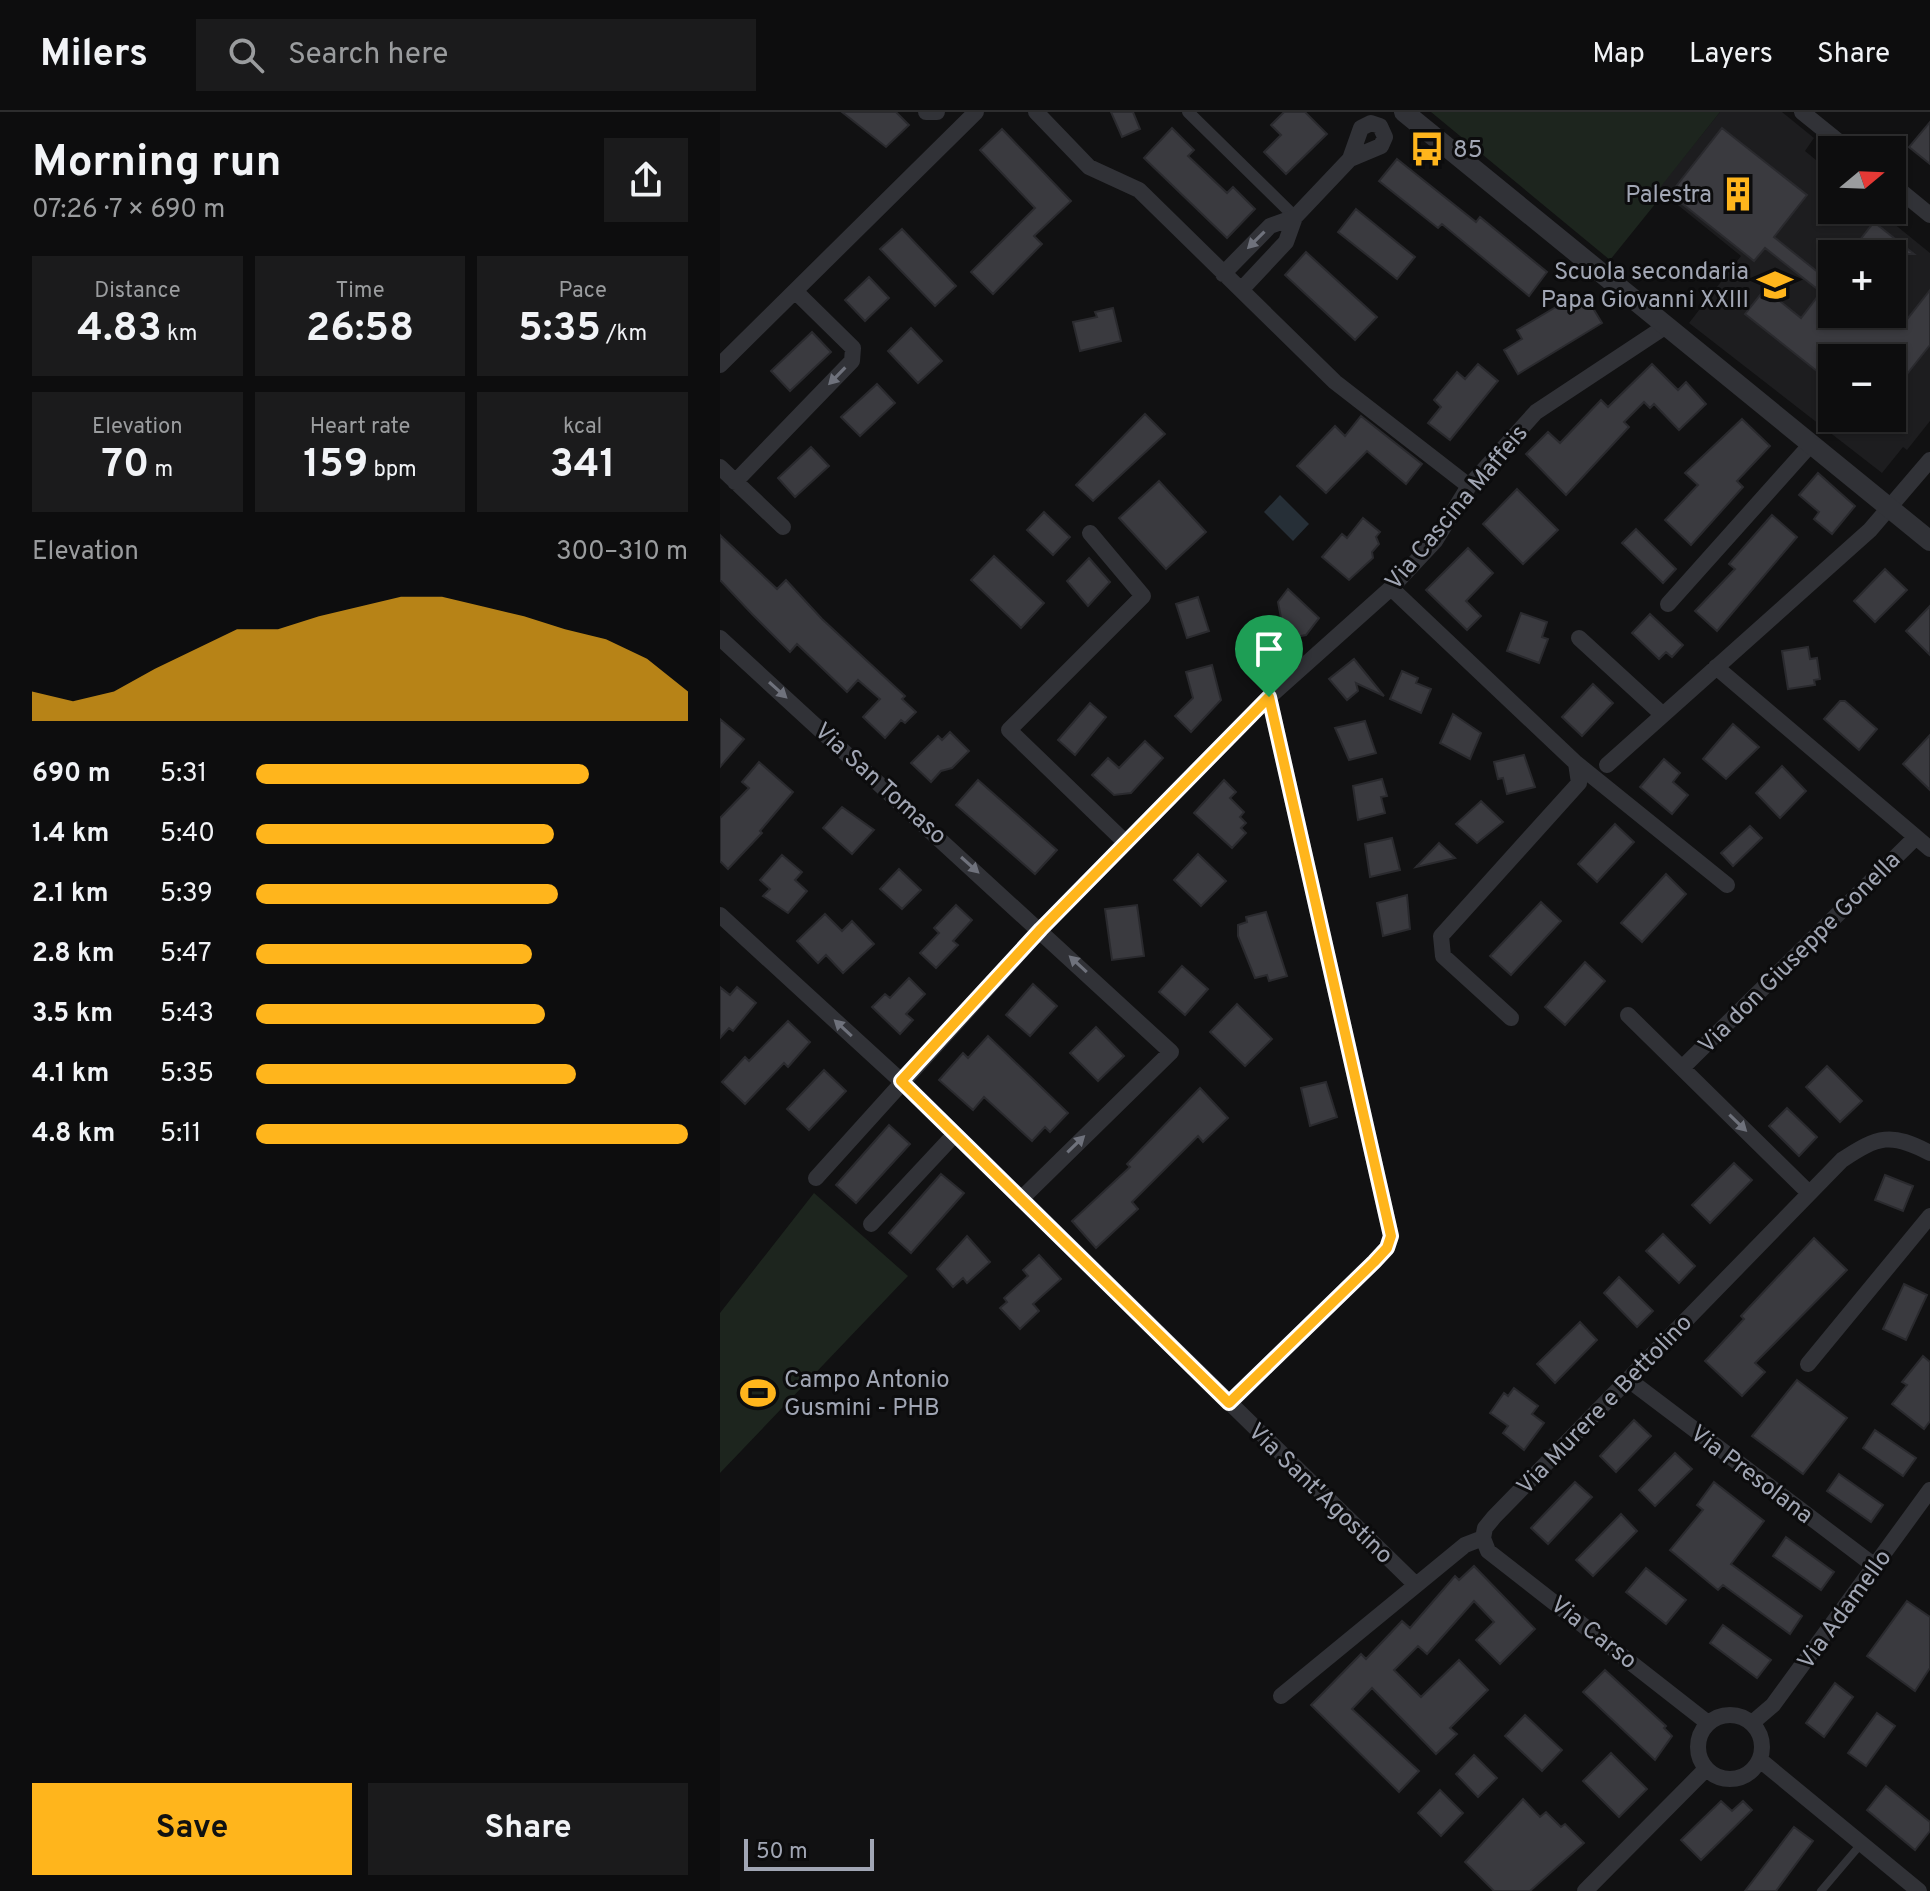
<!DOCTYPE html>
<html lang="en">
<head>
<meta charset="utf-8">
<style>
  :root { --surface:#0d0d0e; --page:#1b1b1c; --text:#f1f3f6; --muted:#9a9c9e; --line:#2d2d2e; --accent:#ffb51c }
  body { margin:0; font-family:Overpass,sans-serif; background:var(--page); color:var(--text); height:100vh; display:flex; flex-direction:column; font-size:30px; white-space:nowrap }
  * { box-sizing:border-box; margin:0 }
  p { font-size:26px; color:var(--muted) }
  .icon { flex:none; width:44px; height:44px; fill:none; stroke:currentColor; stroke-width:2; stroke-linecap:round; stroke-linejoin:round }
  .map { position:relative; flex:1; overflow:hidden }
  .sheet { display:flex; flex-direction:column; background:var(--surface); width:720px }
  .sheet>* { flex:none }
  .needle { width:52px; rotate:71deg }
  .fabs { position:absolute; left:1098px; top:24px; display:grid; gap:16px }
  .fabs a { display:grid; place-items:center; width:88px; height:88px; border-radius:0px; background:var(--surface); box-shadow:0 2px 6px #0004,0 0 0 2px var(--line); font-size:40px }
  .scale { position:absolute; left:24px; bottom:20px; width:130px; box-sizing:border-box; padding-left:8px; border:4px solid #a1a6b4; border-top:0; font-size:22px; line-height:28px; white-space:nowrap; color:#a1a6b4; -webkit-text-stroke:6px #0c0c0d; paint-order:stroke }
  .pin { position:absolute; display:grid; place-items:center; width:68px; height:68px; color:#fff; margin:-82px -34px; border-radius:50% 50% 50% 0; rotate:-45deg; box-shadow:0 0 8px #0007 }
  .pin .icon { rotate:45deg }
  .round { display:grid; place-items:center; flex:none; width:84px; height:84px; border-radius:0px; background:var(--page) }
  .headline { display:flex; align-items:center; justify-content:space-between; height:136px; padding:0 32px }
  h1 { font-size:44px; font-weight:700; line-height:60px }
  .stats { display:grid; grid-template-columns:repeat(3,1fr); gap:12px; height:136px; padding:8px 32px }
  .stats div { display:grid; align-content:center; border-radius:0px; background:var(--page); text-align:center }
  .stats b { font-size:40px; font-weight:700 }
  .stats small { font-size:22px; font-weight:400 }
  .stats p { font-size:22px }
  .chart { height:224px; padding:16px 32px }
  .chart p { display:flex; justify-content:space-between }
  .chart svg { width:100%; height:144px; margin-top:8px; fill:var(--accent); opacity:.7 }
  .cta { display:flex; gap:16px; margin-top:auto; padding:16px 32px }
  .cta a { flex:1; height:92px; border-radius:0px; background:var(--accent); color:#111; font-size:32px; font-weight:700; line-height:92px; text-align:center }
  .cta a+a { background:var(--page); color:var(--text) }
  ul { padding:0 32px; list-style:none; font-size:26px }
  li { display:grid; grid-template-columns:128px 96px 1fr; align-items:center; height:60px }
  li i { height:20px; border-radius:10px; background:var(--accent) }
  header { display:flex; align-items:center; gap:48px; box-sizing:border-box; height:112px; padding:0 40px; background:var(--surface); border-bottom:2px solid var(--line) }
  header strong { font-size:38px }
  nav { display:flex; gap:44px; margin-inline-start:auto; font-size:28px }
  .search { width:560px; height:72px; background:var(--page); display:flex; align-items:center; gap:20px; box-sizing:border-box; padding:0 28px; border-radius:0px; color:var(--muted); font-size:30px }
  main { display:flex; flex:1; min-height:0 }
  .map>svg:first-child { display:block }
  .built { fill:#1d1d1f; fill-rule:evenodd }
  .green { fill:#1d251e }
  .water { fill:#262f37 }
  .building { fill:#3a3a3f; stroke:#2a2a2e; stroke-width:2 }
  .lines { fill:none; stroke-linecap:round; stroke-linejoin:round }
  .service { stroke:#313237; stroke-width:8 }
  .pedestrian { stroke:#313237; stroke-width:12 }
  .minor { stroke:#313237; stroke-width:16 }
  .tertiary { stroke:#313237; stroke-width:20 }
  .oneway { fill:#6f727c }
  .route-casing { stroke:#fff; stroke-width:16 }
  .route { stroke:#ffb51c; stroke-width:10 }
  .labels { text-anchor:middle; stroke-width:6; stroke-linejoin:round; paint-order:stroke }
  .poi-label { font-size:24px; fill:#a1a6b4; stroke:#0c0c0d; text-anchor:start }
  .street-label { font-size:24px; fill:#a1a6b4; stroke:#0c0c0d }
</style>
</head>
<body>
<header>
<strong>Milers</strong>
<div class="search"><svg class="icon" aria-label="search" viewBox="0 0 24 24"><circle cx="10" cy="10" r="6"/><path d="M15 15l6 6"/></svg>Search here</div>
<nav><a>Map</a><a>Layers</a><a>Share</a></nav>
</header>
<main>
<section class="sheet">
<div class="headline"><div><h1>Morning run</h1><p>07:26 · 7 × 690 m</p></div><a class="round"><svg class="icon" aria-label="share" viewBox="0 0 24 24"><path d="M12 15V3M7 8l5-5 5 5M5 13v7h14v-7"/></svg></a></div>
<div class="stats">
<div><p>Distance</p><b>4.83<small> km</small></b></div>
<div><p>Time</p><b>26:58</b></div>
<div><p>Pace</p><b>5:35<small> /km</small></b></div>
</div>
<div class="stats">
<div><p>Elevation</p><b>70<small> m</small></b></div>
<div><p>Heart rate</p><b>159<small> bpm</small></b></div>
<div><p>kcal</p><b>341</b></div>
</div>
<div class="chart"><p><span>Elevation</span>300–310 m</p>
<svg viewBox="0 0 160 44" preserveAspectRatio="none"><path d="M0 44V35L10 38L20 35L30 28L40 22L50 16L60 16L70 12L80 9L90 6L100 6L110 9L120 12L130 16L140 19L150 25L160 35V44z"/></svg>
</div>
<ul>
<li><b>690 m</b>5:31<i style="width:77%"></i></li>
<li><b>1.4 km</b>5:40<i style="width:69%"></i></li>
<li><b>2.1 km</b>5:39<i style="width:70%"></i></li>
<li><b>2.8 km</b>5:47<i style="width:64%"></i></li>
<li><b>3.5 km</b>5:43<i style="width:67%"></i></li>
<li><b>4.1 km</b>5:35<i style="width:74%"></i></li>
<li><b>4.8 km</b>5:11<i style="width:100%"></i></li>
</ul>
<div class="cta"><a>Save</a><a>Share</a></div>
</section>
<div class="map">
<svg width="1210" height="1779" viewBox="0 0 1210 1779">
  <rect width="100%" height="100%" fill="#111112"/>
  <path class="built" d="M1000,0H1062L1094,26L1085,39L1112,61V98H1157L1210,141V309L1187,338L1183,335L1162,361L969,211L1021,144L938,77ZM1112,142H1172V202H1112ZM1112,246H1172V306H1112Z"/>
  <path class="green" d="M711,0H1000L939,77L944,81L890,148Z
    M94,1081L188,1164L0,1361V1201Z"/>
  <path class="water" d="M560,383L589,412L573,429L544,400Z"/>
  <path class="building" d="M122,0H176L189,13L166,35Z
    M391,0H413L420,17L402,25Z
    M564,0H585L607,22L566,62L544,40L561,23L551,13Z
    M1210,10V52L1189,35Z
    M452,16L474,38L468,44L507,81L513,75L535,97L507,126L424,46Z
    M1002,16L1087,83L1054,125L1109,169L1112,166V202H1172V194L1188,206L1210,178V233L1172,281V246H1112V271L1025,202L1045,177L1081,206L1101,180L1045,136L1034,149L950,82Z
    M282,17L351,89L314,124L322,132L273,182L251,160L315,96L260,38Z
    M677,47L756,110L760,105L827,160L809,184L722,112L718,116L659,69Z
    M636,97L695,145L677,167L618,120Z
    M1154,110L1194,142H1185L1172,158V142H1129Z
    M182,117L236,174L215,194L160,137Z
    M586,140L657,205L635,228L565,163Z
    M149,165L169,186L145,209L125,188Z
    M868,188L882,211L798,262L784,238L802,227L797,218L846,189L852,198Z
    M393,196L401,229L360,239L353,210L377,205L375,200Z
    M191,216L222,249L198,271L168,239Z
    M92,220L111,240L70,279L51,259Z
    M758,252L778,269L730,328L708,311L721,295L714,288L737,260L745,267Z
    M932,252L958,278L966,270L986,292L959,318L934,292L930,296L924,290L904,310L909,315L846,383L806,342L828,320L840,331L881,288L888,295Z
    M157,272L175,291L140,324L121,305Z
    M425,302L445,322L373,389L356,373Z
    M641,304L702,352L686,372L647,339L606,381L577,354L615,314L625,324Z
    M1022,307L1050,334L1017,369L1023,375L971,433L945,408L978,373L965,361Z
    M91,335L109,354L75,385L58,366Z
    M1098,361L1135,394L1112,422L1094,407L1099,400L1079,383Z
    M439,369L486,420L446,457L399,406Z
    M797,377L838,418L803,452L763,412Z
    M324,400L350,425L333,443L307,418Z
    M1052,403L1077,425L997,519L975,499L1015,457L1009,452Z
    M643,406L660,420L656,425L659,432L652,440L653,446L629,468L602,445L622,422L627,426Z
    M916,417L956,457L943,471L902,431Z
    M0,423L57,477L66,468L102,507L185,584L182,587L196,600L185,611L181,608L165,626L143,605L160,587L138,568L127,580L77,532L70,540L32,502L0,468Z
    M748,436L773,461L746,489L761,504L747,518L706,478Z
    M274,444L324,491L301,516L251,468Z
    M369,446L390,470L368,494L347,469Z
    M1165,457L1187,478L1155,510L1134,489Z
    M568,477L599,506L586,523L565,527L558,490Z
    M478,485L489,519L467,526L456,492Z
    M1210,494V543L1186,519Z
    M801,501L827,510L822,525L828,527L819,551L787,539Z
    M930,502L963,533L952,545L946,540L939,547L912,521Z
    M1088,535L1090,547L1097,546L1100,567L1094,568L1095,573L1068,577L1062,539Z
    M634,547L664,584L636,571L638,579L627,588L609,567Z
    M492,553L501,588L471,620L455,604L473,586L466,560Z
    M682,559L698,566L696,571L711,577L701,601L670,587Z
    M873,572L893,591L862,624L842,605Z
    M1120,589H1125L1157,617L1139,638L1104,607Z
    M370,591L386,605L355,643L338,628Z
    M733,602L761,621L750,647L720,631Z
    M0,607L24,627L0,655Z
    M645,609L656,641L629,648L615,616Z
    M1013,612L1039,635L1006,667L983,647Z
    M230,620L249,639L232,656L221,659L211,670L191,651L218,624L222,628Z
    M1210,623V678L1183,652Z
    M425,629L443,646L411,681L394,683L372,663L388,646L399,656Z
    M804,643L815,675L787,682L783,666L778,667L774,650Z
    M944,647L960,661L953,670L968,683L952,702L920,675Z
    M39,650L73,680L40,719L42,721L8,757L0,749V706L29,676L22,670Z
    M1062,654L1086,679L1060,706L1036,681Z
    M662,667L667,684L661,685L665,701L638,708L633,674Z
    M258,668L337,738L315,762L236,693Z
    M504,668L516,680L510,686L524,700L520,705L526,711L521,716L526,721L512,736L474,701Z
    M761,689L783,710L757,731L736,712Z
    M122,695L154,718L132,742L103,716Z
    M895,712L914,730L877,770L858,752Z
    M1030,714L1042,726L1013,754L1001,741Z
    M672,726L680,758L650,765L645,732Z
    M719,731L735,746L696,755Z
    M478,742L506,769L481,794L454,768Z
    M62,743L82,760L75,768L87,779L68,801L43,784L50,777L40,768Z
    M179,757L201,778L182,797L160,777Z
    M946,762L966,782L922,830L901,811Z
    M687,783L690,817L663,824L657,791Z
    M821,790L841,809L791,863L770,844Z
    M236,793L252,808L233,829L238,833L216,856L200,841L219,821L214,816Z
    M417,793L424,844L392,848L385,797Z
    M546,800L567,864L549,869L547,863L535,866L518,824V813L527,810L526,805Z
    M105,802L122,819L132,809L154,832L123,861L106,843L98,851L77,829Z
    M865,850L885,869L845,913L825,895Z
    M462,854L488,877L465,903L439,880Z
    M189,866L205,882L186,902L193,908L180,922L152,895L165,882L170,886Z
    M313,872L337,894L310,924L286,903Z
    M0,875L10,883L17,875L36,891L13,919L9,916L0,926Z
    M517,892L552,927L525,954L490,920Z
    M68,909L90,930L68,955L64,951L25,992L2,970L25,945L29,949Z
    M376,915L404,944L378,969L350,941Z
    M268,924L348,1001L330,1020L325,1015L312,1029L264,985L253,998L219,968L243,941L248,946Z
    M1107,954L1142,989L1120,1010L1086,975Z
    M104,958L126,979L89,1018L67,997Z
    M606,970L617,1005L590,1014L581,976Z
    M480,976L508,1006L483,1030L478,1024L412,1090L418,1097L376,1136L352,1109L410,1055L407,1052Z
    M1067,996L1097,1025L1079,1044L1049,1014Z
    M169,1013L190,1032L136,1091L116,1073Z
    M1014,1051L1032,1068L990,1111L972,1093Z
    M221,1062L244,1081L191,1141L169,1121Z
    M1165,1063L1193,1074L1183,1099L1155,1088Z
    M943,1122L975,1154L959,1171L926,1139Z
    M247,1124L270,1150L247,1171L243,1166L233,1175L217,1157Z
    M1094,1126L1127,1158L1035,1251L1045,1260L1022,1284L985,1249L1024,1207L1021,1204Z
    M319,1143L341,1167L313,1192L319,1199L300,1217L280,1196L287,1190L284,1186L308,1164L303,1158Z
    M899,1165L933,1199L917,1215L884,1181Z
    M1184,1172L1207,1183L1186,1228L1163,1217Z
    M860,1210L877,1228L835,1271L817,1252Z
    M1203,1244L1210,1250V1309L1204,1317L1172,1292L1187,1273L1182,1270Z
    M1077,1268L1127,1306L1083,1362L1032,1324Z
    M794,1276L818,1294L812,1302L824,1311L804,1338L783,1321L788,1314L770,1301L784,1281L788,1284Z
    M914,1308L931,1324L896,1360L880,1344Z
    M1155,1318L1196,1346L1183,1364L1143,1336Z
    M955,1341L972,1357L935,1394L919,1378Z
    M1119,1362L1163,1393L1151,1410L1107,1379Z
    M855,1370L872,1385L828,1432L811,1416Z
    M994,1370L1044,1409L1011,1452L1082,1504L1070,1522L1003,1473L998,1478L950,1438L983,1398L977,1393Z
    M901,1402L917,1419L873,1464L856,1448Z
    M1066,1425L1114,1460L1101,1478L1053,1444Z
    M754,1454L815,1517L780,1552L756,1528L774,1510L754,1489L707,1542L698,1534L674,1558L701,1585L739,1548L768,1578L730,1616L737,1622L716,1642L652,1576L632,1597L699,1659L679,1680L591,1593L641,1542L646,1547L682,1509L690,1516L735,1464L739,1468Z
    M926,1456L966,1488L946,1512L906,1480Z
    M1187,1489L1210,1505V1556L1195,1579L1147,1544Z
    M1003,1513L1051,1548L1037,1566L990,1531Z
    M885,1558L946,1614L944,1616L952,1624L935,1648L863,1580Z
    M1115,1571L1133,1585L1104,1625L1086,1611Z
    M1157,1601L1175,1614L1146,1654L1128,1641Z
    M805,1603L842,1638L822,1659L785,1624Z
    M891,1641L927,1677L899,1705L863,1669Z
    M754,1643L777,1666L758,1685L736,1662Z
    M1166,1674L1210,1710V1719L1195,1738L1147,1698Z
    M720,1678L743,1701L721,1724L698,1701Z
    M803,1687L820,1705L826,1700L841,1715L845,1712L864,1731L810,1779H774L745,1750Z
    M1001,1689L1012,1699L1023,1689L1032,1698L981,1748L961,1728Z
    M1074,1715L1093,1729L1056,1779H1025Z"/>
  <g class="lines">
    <path class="service" d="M1101,1779L1141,1732"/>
    <path class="pedestrian" d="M468,0L575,105"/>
    <path class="minor" d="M206,0H217
      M316,0L369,55L419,78L615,270L749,374
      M1082,0L1129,38
      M1172,72L1210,103
      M503,162L550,114L575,105
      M521,178L566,130L575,105L630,47L661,34L665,25L660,14L651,11L641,16L630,47
      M0,253L256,0
      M0,355L63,415
      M15,370L132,249L133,236L75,179
      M370,421L423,484L289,618L406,731
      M671,476L856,651L859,671L721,824L723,844L791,906
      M948,492L1092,331
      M0,526L451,940L301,1087
      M859,526L943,603
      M996,555L1210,737
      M856,651L1007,773
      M887,653L1150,418L1210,348
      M0,803L181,969L696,1473
      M908,903L1088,1080
      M962,956L1196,725
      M96,1066L321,817L549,585L671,476L715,429L749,374L816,300L946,214
      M151,1112L235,1022
      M1088,1252L1210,1104
      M909,1268L1156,1455
      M509,1291L654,1150L667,1136L671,1124L549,585
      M763,1426L768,1439L988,1611
      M561,1584L745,1433L763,1426L765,1416L774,1405L1122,1048C1158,1024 1171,1020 1210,1041
      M978 1635a32 32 0 1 1 64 0a32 32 0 1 1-64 0Z
      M1032,1611L1053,1593L1210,1378
      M1040,1648L1199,1779
      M865,1779L986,1657"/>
    <path class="tertiary" d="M684,0L1210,429"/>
  </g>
  <defs><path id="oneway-solid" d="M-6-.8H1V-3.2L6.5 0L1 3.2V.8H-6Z" transform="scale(2)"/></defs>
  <g class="oneway">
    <use href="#oneway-solid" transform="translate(536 128) rotate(135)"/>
    <use href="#oneway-solid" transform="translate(117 264) rotate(134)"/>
    <use href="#oneway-solid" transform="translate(58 578) rotate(42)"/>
    <use href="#oneway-solid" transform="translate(250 753) rotate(42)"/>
    <use href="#oneway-solid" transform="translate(358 852) rotate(-137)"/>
    <use href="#oneway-solid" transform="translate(123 916) rotate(-137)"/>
    <use href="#oneway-solid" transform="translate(1018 1011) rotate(44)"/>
    <use href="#oneway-solid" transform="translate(356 1032) rotate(-44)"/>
  </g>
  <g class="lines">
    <g class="route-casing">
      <path id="route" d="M549,585L671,1124L667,1136L654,1150L509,1291L181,969L321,817Z"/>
    </g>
    <use href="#route" class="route"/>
  </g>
  <defs>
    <g id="bus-bare" transform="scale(2.76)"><path d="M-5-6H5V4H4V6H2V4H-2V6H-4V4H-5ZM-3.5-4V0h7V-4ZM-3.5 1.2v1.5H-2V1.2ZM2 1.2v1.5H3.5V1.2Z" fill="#ffb51c" stroke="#0c0c0d" stroke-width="2.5" paint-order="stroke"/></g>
    <g id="building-bare" transform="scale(2.76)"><path d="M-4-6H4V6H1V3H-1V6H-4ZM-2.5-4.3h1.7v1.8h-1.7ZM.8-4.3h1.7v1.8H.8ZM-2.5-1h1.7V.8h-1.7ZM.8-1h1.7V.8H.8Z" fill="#ffb51c" stroke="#0c0c0d" stroke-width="2.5" paint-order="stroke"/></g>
    <g id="school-bare" transform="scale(2.76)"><path d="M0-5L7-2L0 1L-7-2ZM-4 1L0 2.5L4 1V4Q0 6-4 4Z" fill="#ffb51c" stroke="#0c0c0d" stroke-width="2.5" paint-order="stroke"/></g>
    <g id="stadium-bare" transform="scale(2.76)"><path d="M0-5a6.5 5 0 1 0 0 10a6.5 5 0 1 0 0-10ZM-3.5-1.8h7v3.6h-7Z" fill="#ffb51c" stroke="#0c0c0d" stroke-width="2.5" paint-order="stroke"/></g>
  </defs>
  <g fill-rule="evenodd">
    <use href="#bus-bare" x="707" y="37"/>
    <use href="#building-bare" x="1018" y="82"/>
    <use href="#school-bare" x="1055" y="173"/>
    <use href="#stadium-bare" x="38" y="1281"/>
  </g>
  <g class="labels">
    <g class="poi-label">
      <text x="733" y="45">85</text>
      <text x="992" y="90" text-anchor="end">Palestra</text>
      <text x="1029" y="167" text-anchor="end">Scuola secondaria<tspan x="1029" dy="28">Papa Giovanni XXIII</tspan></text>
      <text x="64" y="1275">Campo Antonio<tspan x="64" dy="28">Gusmini - PHB</tspan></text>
    </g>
    <g class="street-label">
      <text transform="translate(736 395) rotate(-50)" y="8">Via Cascina Maffeis</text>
      <text transform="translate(161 671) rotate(42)" y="8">Via San Tomaso</text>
      <text transform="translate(1079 840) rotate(-45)" y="8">Via don Giuseppe Gonella</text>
      <text transform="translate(884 1292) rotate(-46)" y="8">Via Murere e Bettolino</text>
      <text transform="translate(1032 1362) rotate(37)" y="8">Via Presolana</text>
      <text transform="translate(601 1381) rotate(44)" y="8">Via Sant'Agostino</text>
      <text transform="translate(1124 1497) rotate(-54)" y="8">Via Adamello</text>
      <text transform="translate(874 1520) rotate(38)" y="8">Via Carso</text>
    </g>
  </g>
</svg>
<div class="fabs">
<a><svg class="needle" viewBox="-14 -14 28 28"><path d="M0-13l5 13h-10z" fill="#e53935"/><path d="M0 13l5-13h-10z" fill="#9a9c9e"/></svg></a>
<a>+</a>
<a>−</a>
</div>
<div class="scale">50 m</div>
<div class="pin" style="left:549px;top:585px;background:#1e9e55"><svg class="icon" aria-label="arrive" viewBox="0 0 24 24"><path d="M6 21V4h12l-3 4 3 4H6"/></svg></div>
</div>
</main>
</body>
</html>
